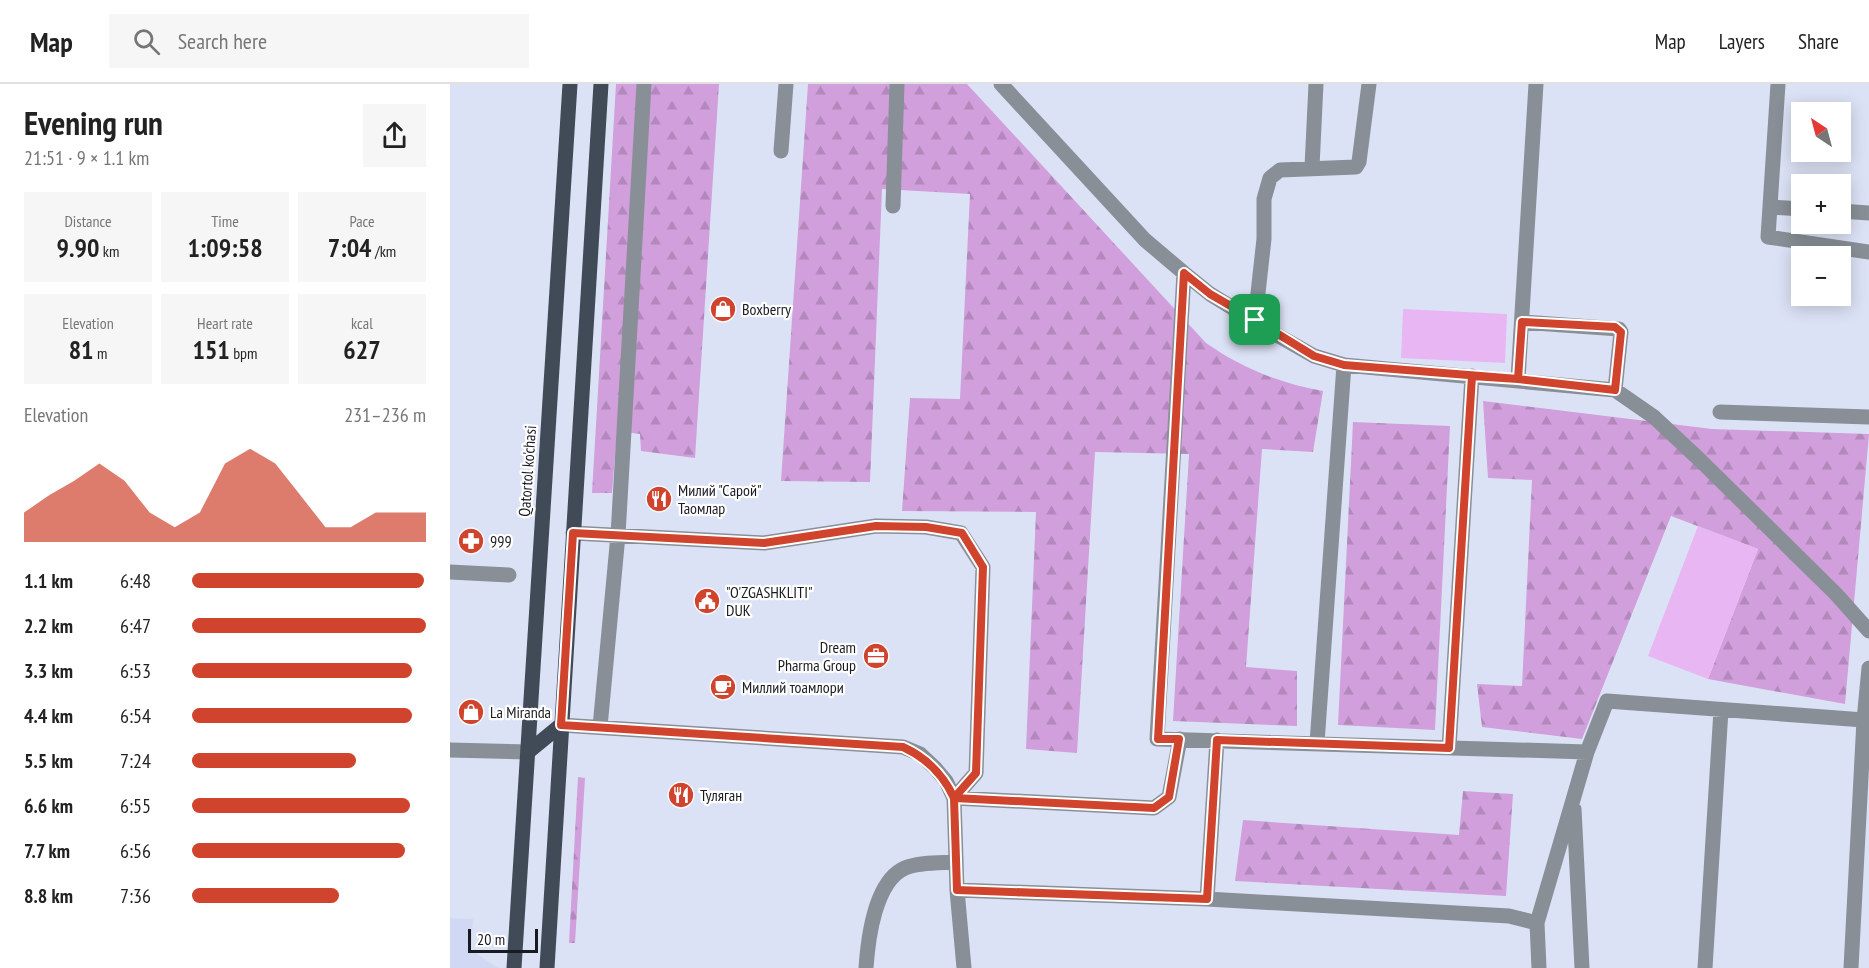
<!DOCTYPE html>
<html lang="en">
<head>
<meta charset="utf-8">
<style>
  :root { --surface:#fff; --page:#f6f6f6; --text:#222; --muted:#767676; --line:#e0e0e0; --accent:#d0442e }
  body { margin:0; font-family:"PT Sans Narrow",sans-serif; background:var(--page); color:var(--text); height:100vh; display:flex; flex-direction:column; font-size:22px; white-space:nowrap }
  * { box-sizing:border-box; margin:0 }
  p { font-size:20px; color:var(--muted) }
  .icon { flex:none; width:33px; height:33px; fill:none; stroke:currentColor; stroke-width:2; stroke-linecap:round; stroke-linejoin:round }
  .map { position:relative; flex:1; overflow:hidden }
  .details { display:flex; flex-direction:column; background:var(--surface); width:450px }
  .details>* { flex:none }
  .needle { width:39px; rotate:324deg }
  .tools { position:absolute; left:1341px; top:18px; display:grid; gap:12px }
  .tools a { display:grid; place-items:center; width:60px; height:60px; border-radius:0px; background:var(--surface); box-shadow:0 3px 15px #0003; font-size:30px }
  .scale { position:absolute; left:18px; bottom:15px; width:70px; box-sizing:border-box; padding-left:6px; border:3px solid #191b22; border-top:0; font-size:16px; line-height:21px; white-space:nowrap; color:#191b22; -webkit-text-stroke:4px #fff; paint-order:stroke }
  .pin { position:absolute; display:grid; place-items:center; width:51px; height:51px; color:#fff; margin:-26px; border-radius:12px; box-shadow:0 3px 9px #0006 }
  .round { display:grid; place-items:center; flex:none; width:63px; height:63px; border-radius:0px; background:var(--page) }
  .overview { display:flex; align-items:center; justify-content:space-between; height:102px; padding:0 24px }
  h1 { font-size:33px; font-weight:800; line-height:45px }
  .metrics { display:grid; grid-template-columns:repeat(3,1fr); gap:9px; height:102px; padding:6px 24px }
  .metrics div { display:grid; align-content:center; border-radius:0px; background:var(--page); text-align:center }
  .metrics b { font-size:26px; font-weight:800 }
  .metrics small { font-size:16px; font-weight:400 }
  .metrics p { font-size:16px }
  .chart { height:168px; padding:12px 24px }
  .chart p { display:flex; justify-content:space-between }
  .chart svg { width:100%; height:108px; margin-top:6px; fill:var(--accent); opacity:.7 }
  ul { padding:0 24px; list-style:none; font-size:20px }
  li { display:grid; grid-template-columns:96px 72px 1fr; align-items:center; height:45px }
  li i { height:15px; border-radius:8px; background:var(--accent) }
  header { display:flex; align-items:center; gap:36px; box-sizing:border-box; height:84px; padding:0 30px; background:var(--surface); border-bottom:2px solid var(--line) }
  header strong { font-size:28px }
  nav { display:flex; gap:33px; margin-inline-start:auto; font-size:21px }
  .search { width:420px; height:54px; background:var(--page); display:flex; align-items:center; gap:15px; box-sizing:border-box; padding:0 21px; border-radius:0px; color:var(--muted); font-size:22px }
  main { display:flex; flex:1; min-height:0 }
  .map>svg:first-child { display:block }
  .built { fill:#d1d8f3 }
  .forest { fill:url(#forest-firs) }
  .park { fill:#e8b6f2 }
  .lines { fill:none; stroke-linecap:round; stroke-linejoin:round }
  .minor { stroke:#898f96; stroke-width:15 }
  .major { stroke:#404b57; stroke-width:15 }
  .route-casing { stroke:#fff; stroke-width:12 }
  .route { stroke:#d0442e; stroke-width:8 }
  .labels { text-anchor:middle; stroke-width:4.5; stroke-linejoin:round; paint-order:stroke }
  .poi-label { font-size:16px; fill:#191b22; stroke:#fff; text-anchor:start }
  .street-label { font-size:16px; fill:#191b22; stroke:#fff }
</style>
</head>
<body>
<header>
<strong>Map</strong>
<div class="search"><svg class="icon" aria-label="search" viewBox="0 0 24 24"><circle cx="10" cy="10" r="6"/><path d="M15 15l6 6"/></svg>Search here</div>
<nav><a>Map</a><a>Layers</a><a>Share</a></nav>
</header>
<main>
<section class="details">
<div class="overview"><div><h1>Evening run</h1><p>21:51 · 9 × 1.1 km</p></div><a class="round"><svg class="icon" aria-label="share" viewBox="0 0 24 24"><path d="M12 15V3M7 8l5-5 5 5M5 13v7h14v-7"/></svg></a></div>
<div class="metrics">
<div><p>Distance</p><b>9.90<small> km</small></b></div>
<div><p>Time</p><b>1:09:58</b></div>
<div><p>Pace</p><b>7:04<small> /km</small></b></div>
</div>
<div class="metrics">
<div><p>Elevation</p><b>81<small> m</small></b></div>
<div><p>Heart rate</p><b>151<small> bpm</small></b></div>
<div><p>kcal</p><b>627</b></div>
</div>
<div class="chart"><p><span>Elevation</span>231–236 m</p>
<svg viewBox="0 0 160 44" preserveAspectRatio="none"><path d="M0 44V32L10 25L20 19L30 12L40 19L50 32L60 38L70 32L80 12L90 6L100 12L110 25L120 38L130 38L140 32L150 32L160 32V44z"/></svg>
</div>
<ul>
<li><b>1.1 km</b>6:48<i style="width:99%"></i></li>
<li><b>2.2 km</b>6:47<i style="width:100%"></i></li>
<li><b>3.3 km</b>6:53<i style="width:94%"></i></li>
<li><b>4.4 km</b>6:54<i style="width:94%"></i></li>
<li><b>5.5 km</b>7:24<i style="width:70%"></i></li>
<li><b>6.6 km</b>6:55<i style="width:93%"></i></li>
<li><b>7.7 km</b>6:56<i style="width:91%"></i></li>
<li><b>8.8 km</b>7:36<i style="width:63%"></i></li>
</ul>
</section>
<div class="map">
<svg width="1419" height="884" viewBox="0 0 1419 884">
  <defs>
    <pattern id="forest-firs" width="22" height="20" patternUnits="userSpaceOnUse" patternTransform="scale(1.5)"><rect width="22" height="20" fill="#d19fdb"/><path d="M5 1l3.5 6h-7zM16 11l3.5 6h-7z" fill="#b388bc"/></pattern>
  </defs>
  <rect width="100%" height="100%" fill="#dce2f6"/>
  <path class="built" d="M0,834L23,835L21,866L48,884H0Z"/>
  <path class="forest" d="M166,0H269L245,374L191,367L190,350L167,347L162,409H142Z
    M358,0H517L756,259C792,284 829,299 873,307L863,368L812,365L796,583L847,587V642L723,637L739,370L645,368L627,669L576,665L586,428L452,427L460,314L510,315L520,110L432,105L420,398L331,397Z
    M1033,317L1262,345L1419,350L1395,620L1258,595L1308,465L1221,432L1132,655L1032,643L1027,600L1072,602L1082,396L1038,394Z
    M903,338L1000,342L985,646L888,641Z
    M128,693L135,694L125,859H119Z
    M1013,707L1063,710L1056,812L785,797L793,736L1009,751Z"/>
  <path class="park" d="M953,225L1057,230L1055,279L951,274Z
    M1248,442L1308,465L1258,595L1198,572Z"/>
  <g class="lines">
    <path class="minor" d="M551,0L695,156L734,189L760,210L827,251L864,272L894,281L1165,306L1204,333L1251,377L1386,510L1419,547
      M1328,0L1318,153L1419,168
      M331,67L336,0
      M862,83L866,0
      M443,122L447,0
      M1321,123L1352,125
      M1390,127L1419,129
      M734,189L707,655L1137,668
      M805,236L814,155V115L820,94L830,86L906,83L909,78L919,0
      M1072,238L1169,245L1171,248L1165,306
      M1068,295L1086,0
      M1270,328L1419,333
      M123,449L314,459L426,442L476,443L511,449L533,483L526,689L504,714
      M0,488L59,491
      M111,641L453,663L470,670L485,684L496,697L504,714L507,806L514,884
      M150,643L168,451L194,0
      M867,659L894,281
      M999,664L1022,292
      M0,666L78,668
      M504,714L704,724L719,713L730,655
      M1124,725L1132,884
      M507,806L757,815L1059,832L1087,839
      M757,815L767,656
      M416,884C418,855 425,797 455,784C469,778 491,779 506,778
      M1089,884L1087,839L1137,668L1157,617L1414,636L1419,584
      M1255,884L1271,626
      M1401,884L1414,636"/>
    <path class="major" d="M78,668L111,641
      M64,884L120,0
      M97,884L151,0"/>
  </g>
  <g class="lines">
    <g class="route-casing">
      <path id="route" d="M805,236L760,210L734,189L708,655H729L719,713L704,724L504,714C493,690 477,674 453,663L111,641L123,449L314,459L426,442L476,443L512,449L533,483L526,689L504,714L507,806L757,815L767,656L999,664L1022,292L1068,295L1072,238L1165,243L1171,248L1165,306L1068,295L894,281L864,272L805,236"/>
    </g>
    <use href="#route" class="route"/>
  </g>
  <defs>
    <g id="shop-disc" transform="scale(1.35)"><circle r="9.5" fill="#d0442e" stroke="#fff"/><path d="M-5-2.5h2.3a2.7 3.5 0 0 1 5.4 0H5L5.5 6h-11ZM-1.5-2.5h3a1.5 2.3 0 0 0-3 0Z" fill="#fff"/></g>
    <g id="restaurant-disc" transform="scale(1.35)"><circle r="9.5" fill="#d0442e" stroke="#fff"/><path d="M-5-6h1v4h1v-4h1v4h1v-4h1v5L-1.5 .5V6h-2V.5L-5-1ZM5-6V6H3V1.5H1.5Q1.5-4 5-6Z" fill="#fff"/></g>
    <g id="pharmacy-disc" transform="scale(1.35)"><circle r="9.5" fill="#d0442e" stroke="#fff"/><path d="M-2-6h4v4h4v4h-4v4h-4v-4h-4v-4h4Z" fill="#fff"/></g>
    <g id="civic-disc" transform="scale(1.35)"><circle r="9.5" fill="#d0442e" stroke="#fff"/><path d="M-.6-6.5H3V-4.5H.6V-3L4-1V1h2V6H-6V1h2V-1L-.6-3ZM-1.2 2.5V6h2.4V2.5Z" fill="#fff"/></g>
    <g id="office-disc" transform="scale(1.35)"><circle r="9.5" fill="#d0442e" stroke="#fff"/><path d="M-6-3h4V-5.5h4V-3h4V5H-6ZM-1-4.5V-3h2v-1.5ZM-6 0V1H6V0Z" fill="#fff"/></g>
    <g id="cafe-disc" transform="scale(1.35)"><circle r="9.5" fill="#d0442e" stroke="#fff"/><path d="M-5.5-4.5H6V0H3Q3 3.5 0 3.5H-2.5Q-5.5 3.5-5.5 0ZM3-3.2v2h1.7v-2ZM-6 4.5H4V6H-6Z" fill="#fff"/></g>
  </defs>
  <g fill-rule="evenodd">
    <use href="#shop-disc" x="273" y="225"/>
    <use href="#restaurant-disc" x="209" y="415"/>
    <use href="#pharmacy-disc" x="21" y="457"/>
    <use href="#civic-disc" x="257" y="517"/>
    <use href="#office-disc" x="426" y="572"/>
    <use href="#cafe-disc" x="273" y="603"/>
    <use href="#shop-disc" x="21" y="628"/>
    <use href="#restaurant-disc" x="231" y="711"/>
  </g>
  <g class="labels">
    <g class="poi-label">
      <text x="292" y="231">Boxberry</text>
      <text x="228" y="412">Милий "Сарой"<tspan x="228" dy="18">Таомлар</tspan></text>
      <text x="40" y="463">999</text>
      <text x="276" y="514">"O'ZGASHKLITI"<tspan x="276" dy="18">DUK</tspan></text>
      <text x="406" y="569" text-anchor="end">Dream<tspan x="406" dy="18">Pharma Group</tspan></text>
      <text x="292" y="609">Миллий тоамлори</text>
      <text x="40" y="634">La Miranda</text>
      <text x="250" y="717">Туляган</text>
    </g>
    <g class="street-label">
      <text transform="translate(77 387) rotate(-86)" y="6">Qatortol ko'chasi</text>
    </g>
  </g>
</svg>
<div class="tools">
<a><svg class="needle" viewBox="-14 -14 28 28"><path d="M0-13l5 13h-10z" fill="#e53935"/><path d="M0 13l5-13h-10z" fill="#767676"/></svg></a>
<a>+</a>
<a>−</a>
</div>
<div class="scale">20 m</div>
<div class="pin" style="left:805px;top:236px;background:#1e9e55"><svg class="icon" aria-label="arrive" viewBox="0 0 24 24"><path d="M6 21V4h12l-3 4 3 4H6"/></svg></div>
</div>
</main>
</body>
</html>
